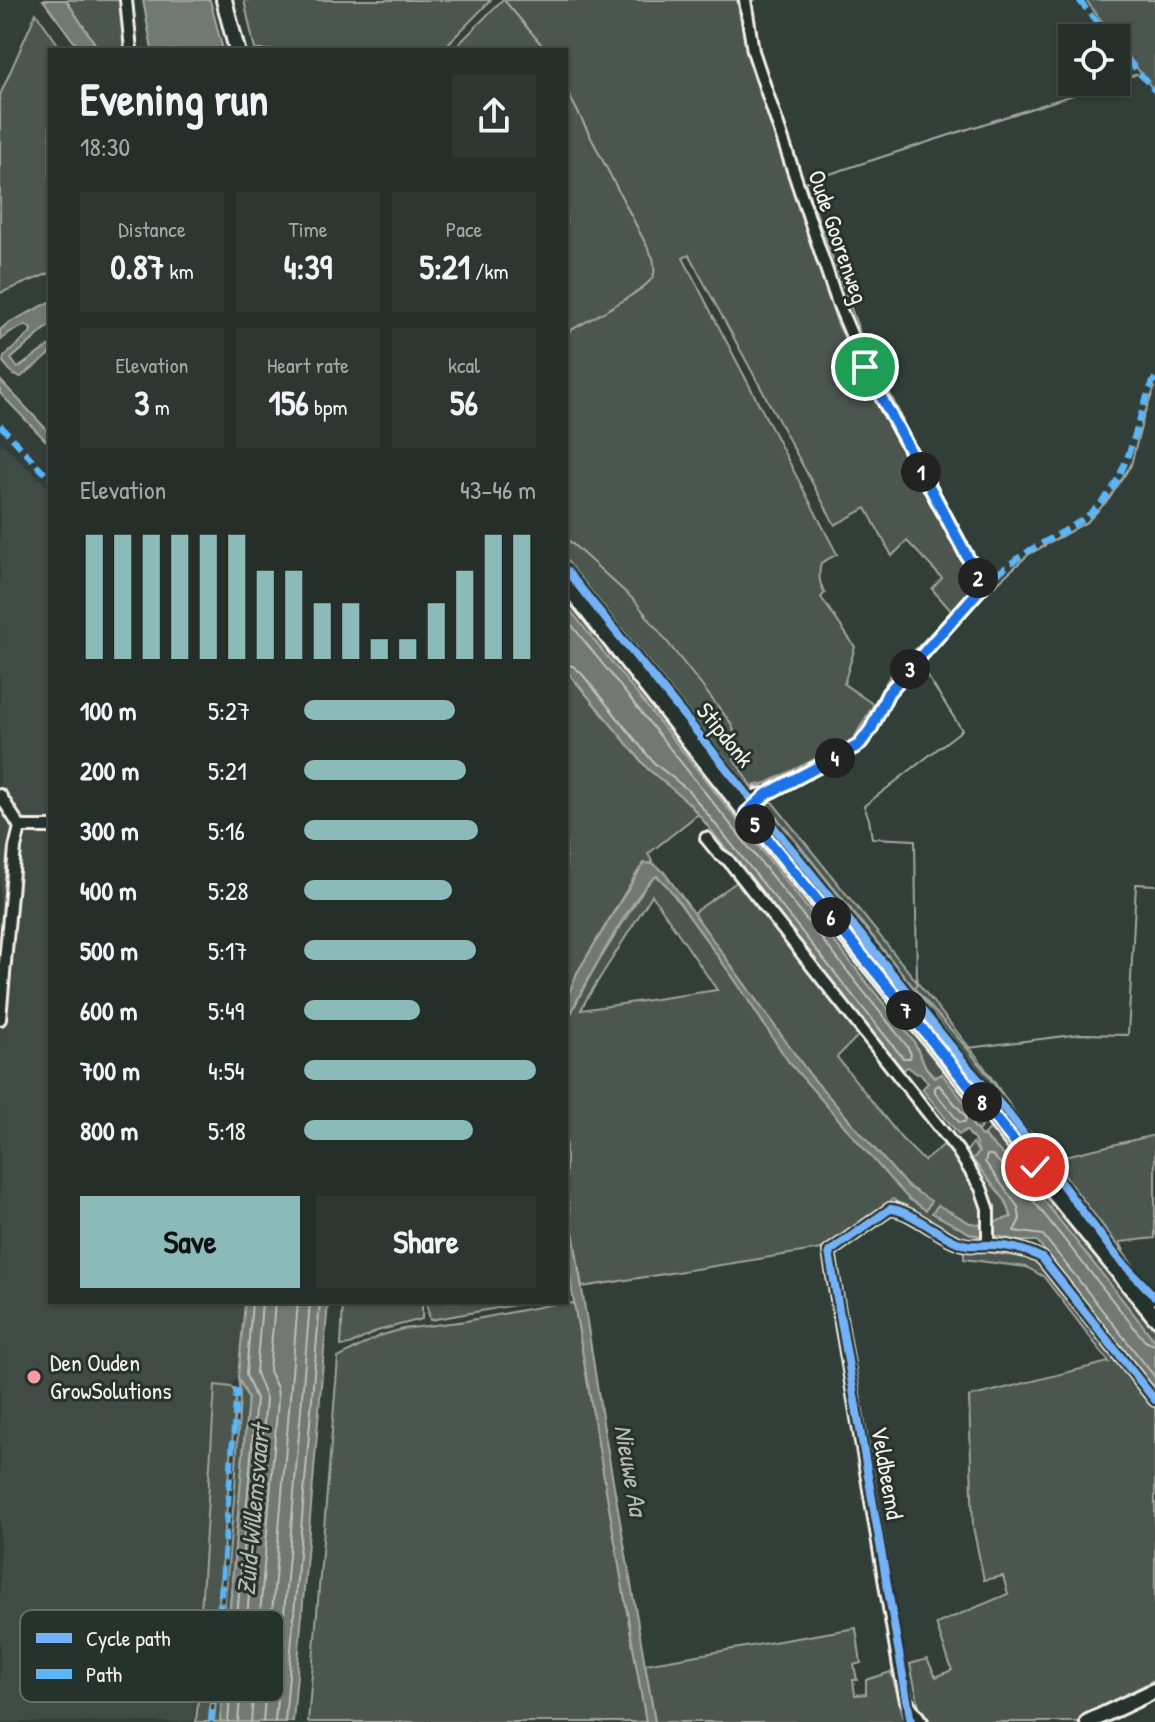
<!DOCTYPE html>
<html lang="en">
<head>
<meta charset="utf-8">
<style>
  :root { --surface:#262e2a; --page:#2e3632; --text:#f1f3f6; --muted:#a4a8a8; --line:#424a47; --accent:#8bbbb9 }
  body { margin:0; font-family:"Patrick Hand",sans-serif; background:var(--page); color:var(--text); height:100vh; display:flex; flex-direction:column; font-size:30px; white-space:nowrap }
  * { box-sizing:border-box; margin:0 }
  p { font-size:26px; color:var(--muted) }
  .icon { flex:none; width:44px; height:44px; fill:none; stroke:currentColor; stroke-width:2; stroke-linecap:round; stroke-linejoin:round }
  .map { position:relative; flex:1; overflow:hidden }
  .drawer { position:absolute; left:48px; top:48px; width:520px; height:1256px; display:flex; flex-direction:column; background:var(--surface); border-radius:0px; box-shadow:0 2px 6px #0004,0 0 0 2px var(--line) }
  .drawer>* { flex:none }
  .buttons { position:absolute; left:1058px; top:24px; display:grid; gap:16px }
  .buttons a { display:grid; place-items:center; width:72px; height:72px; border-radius:0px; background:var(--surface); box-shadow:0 2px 6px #0004,0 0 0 2px var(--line); font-size:40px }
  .pin { position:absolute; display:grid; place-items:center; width:68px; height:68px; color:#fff; margin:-34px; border:4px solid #fff; border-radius:50%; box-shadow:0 2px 8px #0007 }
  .km { position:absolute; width:40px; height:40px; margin:-20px; border-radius:50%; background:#222; color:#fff; font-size:22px; line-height:40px; text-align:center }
  .round { display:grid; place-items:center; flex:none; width:84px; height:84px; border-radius:0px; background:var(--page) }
  .head { display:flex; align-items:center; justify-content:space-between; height:136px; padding:0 32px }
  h1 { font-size:44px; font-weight:800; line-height:60px }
  .stats { display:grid; grid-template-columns:repeat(3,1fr); gap:12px; height:136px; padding:8px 32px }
  .stats div { display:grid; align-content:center; border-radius:0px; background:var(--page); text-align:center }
  .stats b { font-size:34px; font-weight:800 }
  .stats small { font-size:22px; font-weight:400 }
  .stats p { font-size:22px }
  .chart { height:224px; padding:16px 32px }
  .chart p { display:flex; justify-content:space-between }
  .chart svg { width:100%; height:144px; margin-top:8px; stroke:var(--accent); stroke-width:6 }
  .cta { display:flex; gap:16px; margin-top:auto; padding:16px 32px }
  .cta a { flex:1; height:92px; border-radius:0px; background:var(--accent); color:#111; font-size:32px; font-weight:800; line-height:92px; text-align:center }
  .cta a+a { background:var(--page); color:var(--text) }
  ul { padding:0 32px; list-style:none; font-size:26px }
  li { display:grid; grid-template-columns:128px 96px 1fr; align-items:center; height:60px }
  li i { height:20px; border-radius:10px; background:var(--accent) }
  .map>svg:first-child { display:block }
  .built { fill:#404b44 }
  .green { fill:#4c564f; stroke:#a0a49c; stroke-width:2; fill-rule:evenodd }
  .water { fill:#727972; stroke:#a6a9a1; stroke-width:2 }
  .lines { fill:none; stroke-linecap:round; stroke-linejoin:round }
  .shore { stroke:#c0c1b9; stroke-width:2 }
  .stream { stroke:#a6a9a1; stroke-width:2 }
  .minor-casing { stroke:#f4f1e8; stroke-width:16 }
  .secondary-casing { stroke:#f4f1e8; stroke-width:20 }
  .minor { stroke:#26332d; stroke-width:10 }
  .secondary { stroke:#26332d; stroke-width:14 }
  .quiet { stroke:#59b6f9; stroke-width:6; stroke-dasharray:12 6; stroke-linecap:butt }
  .cycleway-casing { stroke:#26332d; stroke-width:13 }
  .cycleway { stroke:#73b2f8; stroke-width:8 }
  .route-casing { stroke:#fff; stroke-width:16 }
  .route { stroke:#1a73e8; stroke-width:10 }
  .poi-dot { fill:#ff9aa2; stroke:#26332d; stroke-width:3 }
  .labels { text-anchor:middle; stroke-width:6; stroke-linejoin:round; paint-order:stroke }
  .street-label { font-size:24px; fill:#f4f1e8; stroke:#26332d }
  .poi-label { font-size:24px; fill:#f4f1e8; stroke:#26332d; text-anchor:start }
  .water-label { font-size:26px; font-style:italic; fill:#babbb3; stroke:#26332d }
  .key { fill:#26332d; stroke:#646c65; stroke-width:2 }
  .key-label { font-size:22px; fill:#f4f1e8 }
</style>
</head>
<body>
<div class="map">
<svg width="1155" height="1722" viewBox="0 0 1155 1722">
  <rect width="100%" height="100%" fill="#323e38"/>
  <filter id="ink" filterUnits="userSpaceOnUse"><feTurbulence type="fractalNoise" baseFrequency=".0125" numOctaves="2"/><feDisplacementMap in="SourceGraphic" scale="16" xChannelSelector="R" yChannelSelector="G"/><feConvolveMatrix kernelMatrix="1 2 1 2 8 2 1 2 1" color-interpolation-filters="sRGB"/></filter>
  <g filter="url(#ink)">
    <path class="built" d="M0,442L50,489V1302H245L238,1377L217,1404L194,1722H0Z"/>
    <path class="green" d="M66,0H120L127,50H99Z
      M244,0H491L442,50H255Z
      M502,0H737L748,56L837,322L869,388L978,587L953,613L932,589L942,578L907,541L892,556L866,508L835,525L689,255L683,258L837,554L821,563C818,575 819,583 825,593L821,597L855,647L844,684L877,707L868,723L853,740L759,787H749L566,560V50H453Z
      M1086,0H1155V92Z
      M36,13L62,50H50V273L0,293V95Z
      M566,592L983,1119V1125L978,1131L972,1125L978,1120L942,1074L935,1078L926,1067L914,1042L566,605Z
      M566,670L648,769L682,795L698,814L648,854L654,864L650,863L638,871L577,973L566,1001Z
      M769,798L978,1058L1022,1123L1052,1159L1155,1135V1238L1120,1242L1124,1251L1074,1197L908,981L762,804Z
      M657,876L668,887L737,983L788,1061L909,1199L916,1193L906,1185L810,1075L693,913L738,881L860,1034L837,1057L901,1138L924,1161L946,1143L984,1204V1225L970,1223L949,1211L971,1234L982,1238C957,1248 913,1214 893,1199L834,1247L582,1287L566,1188V1024L588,979L649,881ZM652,895L717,990L581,1010L586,1000Z
      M990,1129L997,1133L1005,1141L1155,1329V1341L1022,1173L983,1135Z
      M973,1143L979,1154L973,1159C985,1174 1014,1200 1010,1219L993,1222L992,1203L965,1153Z
      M964,1249L1029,1258L1046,1268L1155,1404V1679L1079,1722H931L919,1706L910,1664L927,1659L936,1677L952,1670L936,1624L1008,1594L1003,1576L984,1580L973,1527L969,1397L1109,1362L1044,1277L1026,1267L964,1259Z
      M343,1302H422V1319L377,1331L350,1345L341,1346Z
      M426,1302H532L430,1320Z
      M574,1303L646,1722H308L338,1358L379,1336L403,1329L466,1321L554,1304Z
      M238,1377L248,1398L220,1722H214L235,1488L240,1395Z
      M215,1385L232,1387L236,1396L209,1722H196L205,1628L200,1627Z
      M856,1628L861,1663L854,1665L857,1680H853L855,1695L866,1694V1680L891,1672L905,1722H655L645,1664Z"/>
    <path class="water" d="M43,0H66L99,50H80Z
      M143,0H210L223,50H152Z
      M50,302V325L11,359L18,368L50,345V354L21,377L14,375L3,362L4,357L30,333L31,329L26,325L10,332L0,341V330L8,323Z
      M0,380L48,431V441L45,440L0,393Z
      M566,605L914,1042L926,1068L934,1078L942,1074L978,1120L972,1125L981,1136L983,1135L1022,1173L1155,1341V1390L1037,1241H1019L984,1233L982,1236L971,1234L932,1213L938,1205L970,1223L992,1226L993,1222L1012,1217L1005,1200L972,1159L979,1153L975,1141L966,1130L959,1135L922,1089L928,1083L920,1073L917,1074L908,1067L903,1070L690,804L648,769L566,670Z
      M644,863L654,864L664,872L810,1075L906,1185L931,1201L926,1210L909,1199L892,1181L788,1061L737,983L668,887L657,876C637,886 577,998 566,1024V1001L577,973Z
      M566,1188L603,1423L655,1722H646L573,1297L566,1250Z
      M245,1302H328L293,1722H220L248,1398L238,1377Z"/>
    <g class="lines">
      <path class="shore" d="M566,618L907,1046L911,1054L910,1058H903L688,790L654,763L582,674L573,666L566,665
        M939,1085L966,1117L965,1122H959L935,1092V1087Z
        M1155,1345L1145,1341L1016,1179L992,1155H987L985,1162L1018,1207L1020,1219L1014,1231L1043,1235L1155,1377
        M228,1722L256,1399L246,1375L252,1302
        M238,1722L266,1399L256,1373L262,1302
        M251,1722L278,1400L277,1388L269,1371L275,1302
        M263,1722L298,1302
        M275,1722L310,1302
        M285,1722L320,1302"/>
      <path class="stream" d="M504,0L546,50
        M751,0H755
        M1116,81L1137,74
        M566,89L653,258C654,264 656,271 653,277C643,293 584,322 566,333
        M903,420L860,333L805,182L1113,82
        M566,538L635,601L731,723L735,734L734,759L751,786L767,783L820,759L853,740L890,676L975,587L976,583
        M973,605L1028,555L1087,522L1109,499L1131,465L1144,415L1155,387
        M919,663L962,730L864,806L869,819L872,838L915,840L917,985L914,988L967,1048L1005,1098
        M875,731L888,704
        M770,809L914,988
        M968,1048L1081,1034L1128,1035L1136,884L1155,885
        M1031,1132L1133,1265
        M1153,1287L1155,1289"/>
      <g class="minor-casing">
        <path id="minor" d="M126,0L131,50
          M0,795L20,827L15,848L0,1019
          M739,804L757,795L767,794L859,745L871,729L888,693L983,586L865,367L837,301L753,51L745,0
          M746,813L767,794
          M20,827H50
          M706,838L719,854L728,860L958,1151L981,1188L988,1208V1245
          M922,1722L906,1700L899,1667L829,1252L890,1209C910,1210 936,1234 957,1242C968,1247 977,1245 988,1245C1008,1245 1025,1249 1042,1258L1155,1400"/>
      </g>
      <g class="secondary-casing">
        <path id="secondary" d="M224,0L237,50
          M566,584L746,813L1155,1317
          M1088,1722L1154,1691"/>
      </g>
      <use href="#minor" class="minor"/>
      <use href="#secondary" class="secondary"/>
      <path class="quiet" d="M1079,0L1110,38
        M1116,46L1155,91
        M0,425L50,479
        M983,586C995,576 1008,565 1021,556C1063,528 1099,522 1122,470C1136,440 1140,407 1155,378
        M211,1722L237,1388"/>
      <g class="cycleway-casing">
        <path id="cycleway" d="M566,570L971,1071L1007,1112L1117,1257L1155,1297
          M911,1722L829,1252L890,1209C910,1210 936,1234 957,1242C968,1247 977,1245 988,1245C1008,1245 1025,1249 1042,1258L1155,1400"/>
      </g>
      <use href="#cycleway" class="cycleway"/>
    </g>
  </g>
  <g class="lines" filter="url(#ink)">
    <g class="route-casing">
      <path id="route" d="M865,367L983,586L888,693L871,729L859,745L767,794L746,813L1035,1167"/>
    </g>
    <use href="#route" class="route"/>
  </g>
  <circle class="poi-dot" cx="34" cy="1377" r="8"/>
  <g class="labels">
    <g class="street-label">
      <text transform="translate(838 237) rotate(71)" y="8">Oude Goorenweg</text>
      <text transform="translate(725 735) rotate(51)" y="8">Stipdonk</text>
      <text transform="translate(887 1473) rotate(80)" y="8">Veldbeemd</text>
    </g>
    <g class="poi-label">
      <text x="50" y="1371">Den Ouden<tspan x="50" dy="28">GrowSolutions</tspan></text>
    </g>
    <g class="water-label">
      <text transform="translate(631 1470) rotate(80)" y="9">Nieuwe Aa</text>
      <text transform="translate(253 1510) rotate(-85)" y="9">Zuid-Willemsvaart</text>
    </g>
  </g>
  <rect x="20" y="1610" width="264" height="92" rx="12" class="key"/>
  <rect x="36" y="1633" width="36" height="10" fill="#73b2f8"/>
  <rect x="36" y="1669" width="36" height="10" fill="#59b6f9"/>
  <g class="key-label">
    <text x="86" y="1646">Cycle path</text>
    <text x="86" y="1682">Path</text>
  </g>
</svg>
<div class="buttons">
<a><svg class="icon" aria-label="locate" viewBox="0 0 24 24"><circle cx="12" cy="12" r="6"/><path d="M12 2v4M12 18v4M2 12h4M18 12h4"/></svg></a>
</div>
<div class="pin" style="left:865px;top:367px;background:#1e9e55"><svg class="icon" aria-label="arrive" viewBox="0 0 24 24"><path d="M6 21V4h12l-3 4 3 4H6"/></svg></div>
<div class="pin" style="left:1035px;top:1167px;background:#d93025"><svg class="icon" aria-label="check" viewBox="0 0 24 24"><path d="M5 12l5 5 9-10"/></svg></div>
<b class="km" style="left:921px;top:472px">1</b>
<b class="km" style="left:978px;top:578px">2</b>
<b class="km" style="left:910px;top:669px">3</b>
<b class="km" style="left:835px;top:758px">4</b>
<b class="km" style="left:755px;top:824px">5</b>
<b class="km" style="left:831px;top:917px">6</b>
<b class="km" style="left:906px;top:1010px">7</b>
<b class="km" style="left:982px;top:1102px">8</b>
<section class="drawer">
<div class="head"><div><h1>Evening run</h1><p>18:30</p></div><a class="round"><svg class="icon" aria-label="share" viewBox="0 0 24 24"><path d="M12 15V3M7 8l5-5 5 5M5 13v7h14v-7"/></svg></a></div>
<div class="stats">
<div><p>Distance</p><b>0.87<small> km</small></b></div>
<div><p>Time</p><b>4:39</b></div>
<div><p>Pace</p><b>5:21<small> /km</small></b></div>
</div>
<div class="stats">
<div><p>Elevation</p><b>3<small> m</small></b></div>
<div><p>Heart rate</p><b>156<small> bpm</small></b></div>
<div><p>kcal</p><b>56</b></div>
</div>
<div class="chart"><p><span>Elevation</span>43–46 m</p>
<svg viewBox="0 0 160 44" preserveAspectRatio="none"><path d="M5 44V6M15 44V6M25 44V6M35 44V6M45 44V6M55 44V6M65 44V17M75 44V17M85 44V27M95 44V27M105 44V38M115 44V38M125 44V27M135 44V17M145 44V6M155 44V6"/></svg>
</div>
<ul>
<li><b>100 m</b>5:27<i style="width:65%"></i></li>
<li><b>200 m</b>5:21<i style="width:70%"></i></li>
<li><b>300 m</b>5:16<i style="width:75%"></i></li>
<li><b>400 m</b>5:28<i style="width:64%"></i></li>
<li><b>500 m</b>5:17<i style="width:74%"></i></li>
<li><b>600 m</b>5:49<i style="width:50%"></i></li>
<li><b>700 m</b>4:54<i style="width:100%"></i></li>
<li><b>800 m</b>5:18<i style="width:73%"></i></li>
</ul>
<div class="cta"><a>Save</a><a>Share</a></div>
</section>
</div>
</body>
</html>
